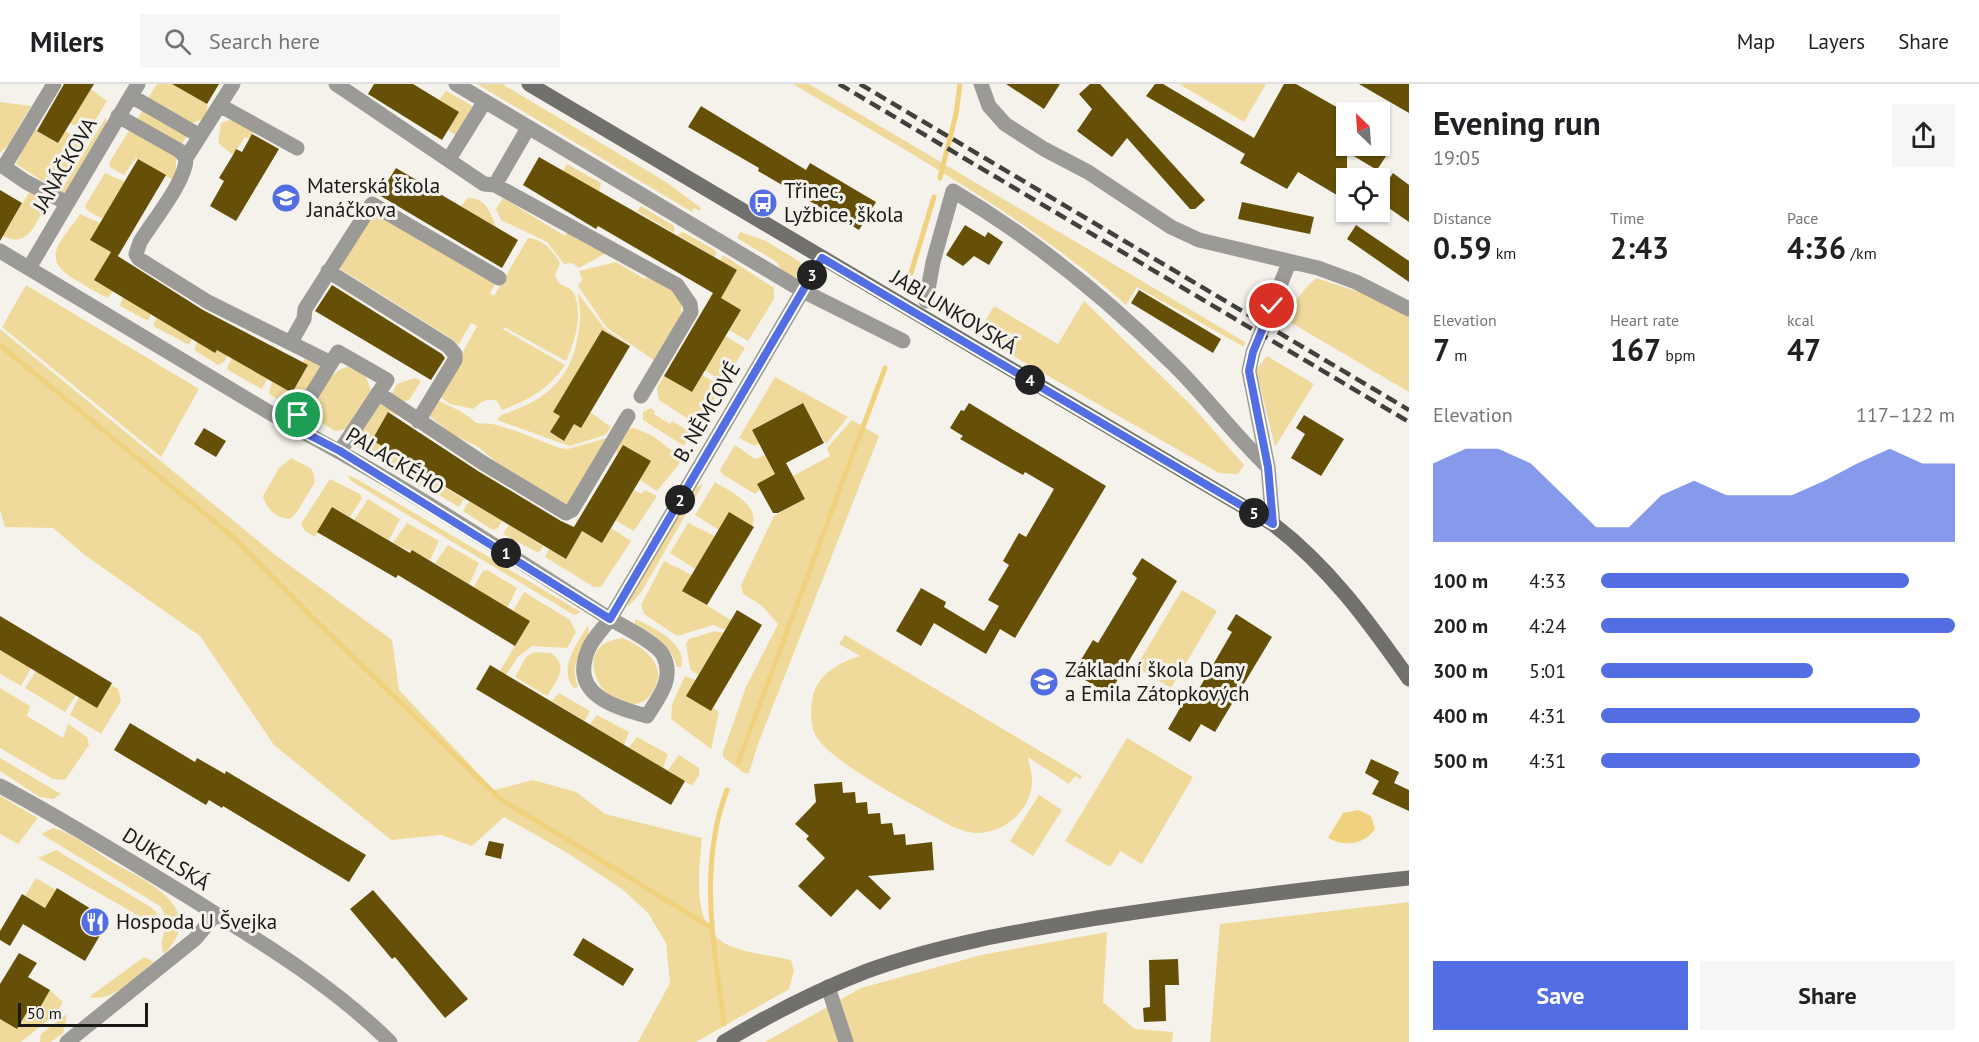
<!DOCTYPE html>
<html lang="en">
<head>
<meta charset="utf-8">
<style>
  :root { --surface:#fff; --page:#f6f6f6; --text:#202124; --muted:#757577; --line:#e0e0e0; --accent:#536ee3 }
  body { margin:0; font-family:"PT Sans",sans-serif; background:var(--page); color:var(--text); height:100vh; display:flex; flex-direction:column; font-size:22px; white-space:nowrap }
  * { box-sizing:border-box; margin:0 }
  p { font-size:20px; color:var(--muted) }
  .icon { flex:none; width:33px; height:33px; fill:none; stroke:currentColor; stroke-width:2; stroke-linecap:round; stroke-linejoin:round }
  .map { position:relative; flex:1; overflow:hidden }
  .side { display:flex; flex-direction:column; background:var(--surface); width:570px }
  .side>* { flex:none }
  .needle { width:39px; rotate:335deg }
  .controls { position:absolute; left:1336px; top:18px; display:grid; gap:12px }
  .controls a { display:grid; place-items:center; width:54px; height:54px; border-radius:0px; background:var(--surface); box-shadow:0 2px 4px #0004; font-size:30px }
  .scale { position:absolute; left:18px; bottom:15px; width:130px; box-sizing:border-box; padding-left:6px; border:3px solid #191916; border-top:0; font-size:16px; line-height:21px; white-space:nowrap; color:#191916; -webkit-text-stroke:4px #f4f2eb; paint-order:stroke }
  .pin { position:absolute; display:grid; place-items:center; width:51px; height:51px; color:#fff; margin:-26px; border:3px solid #fff; border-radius:50%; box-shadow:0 2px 6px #0007 }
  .km { position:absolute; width:30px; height:30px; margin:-15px; border-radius:50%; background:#222; color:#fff; font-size:16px; line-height:30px; text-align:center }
  .round { display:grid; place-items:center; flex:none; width:63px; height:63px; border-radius:0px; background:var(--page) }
  .summary { display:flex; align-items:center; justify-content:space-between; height:102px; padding:0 24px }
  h1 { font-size:33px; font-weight:800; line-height:45px }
  .stats { display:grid; grid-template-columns:repeat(3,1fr); gap:9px; height:102px; padding:6px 24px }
  .stats div { display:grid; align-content:center }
  .stats b { font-size:30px; font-weight:800 }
  .stats small { font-size:16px; font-weight:400 }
  .stats p { font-size:16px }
  .chart { height:168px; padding:12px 24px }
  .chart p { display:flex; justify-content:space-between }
  .chart svg { width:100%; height:108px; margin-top:6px; fill:var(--accent); opacity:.7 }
  .primary-button { display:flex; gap:12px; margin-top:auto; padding:12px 24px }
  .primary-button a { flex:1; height:69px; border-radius:0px; background:var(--accent); color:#fff; font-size:24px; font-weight:800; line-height:69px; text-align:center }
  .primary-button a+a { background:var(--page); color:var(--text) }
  ul { padding:0 24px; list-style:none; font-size:20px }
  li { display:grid; grid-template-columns:96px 72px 1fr; align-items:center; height:45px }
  li i { height:15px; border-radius:8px; background:var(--accent) }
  header { display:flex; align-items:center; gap:36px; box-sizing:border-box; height:84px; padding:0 30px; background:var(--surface); border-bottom:2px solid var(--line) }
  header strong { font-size:28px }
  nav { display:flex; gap:33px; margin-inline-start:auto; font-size:21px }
  .search { width:420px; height:54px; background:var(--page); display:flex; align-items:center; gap:15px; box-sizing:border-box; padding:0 21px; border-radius:0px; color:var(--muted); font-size:22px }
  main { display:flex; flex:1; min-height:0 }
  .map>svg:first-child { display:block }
  .green { fill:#f0da9b }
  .water { fill:#f0d17d }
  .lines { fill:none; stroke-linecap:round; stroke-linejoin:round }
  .stream { stroke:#f0d17d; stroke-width:5 }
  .building { fill:#665007 }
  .minor { stroke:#9b9a97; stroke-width:15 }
  .secondary { stroke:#72706d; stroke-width:15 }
  .rail { stroke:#41403d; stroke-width:4.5; stroke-dasharray:12 6; stroke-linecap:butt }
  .route-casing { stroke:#fff; stroke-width:12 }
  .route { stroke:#536ee3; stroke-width:8 }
  .labels { text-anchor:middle; stroke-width:6; stroke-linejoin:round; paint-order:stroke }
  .street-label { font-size:21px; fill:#191916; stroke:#f4f2eb }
  .poi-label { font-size:21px; fill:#191916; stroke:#f4f2eb; text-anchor:start }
</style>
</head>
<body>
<header>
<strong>Milers</strong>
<div class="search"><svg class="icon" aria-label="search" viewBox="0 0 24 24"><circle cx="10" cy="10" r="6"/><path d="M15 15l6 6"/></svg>Search here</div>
<nav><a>Map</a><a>Layers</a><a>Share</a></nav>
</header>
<main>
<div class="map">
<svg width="1409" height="958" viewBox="0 0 1409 958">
  <rect width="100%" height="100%" fill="#f4f2eb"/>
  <path class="green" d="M157,0H182L180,4L207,20C209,32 201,38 190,39L148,14Z
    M477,0H502L666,98L701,124L700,127L694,124L692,128Z
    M793,0H809L1245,258L1244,263L1137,203L1126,221C1026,132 908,68 793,0Z
    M1179,0H1266L1244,38Z
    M91,5L107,17L90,45L83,46L70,39Z
    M446,7L476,24L460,54L448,46L439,16Z
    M0,18L31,22L9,60L0,69Z
    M144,24L187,52L182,60L137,36Z
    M106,33V43L66,111L60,108Z
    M230,36L255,45L249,55L245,53L233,71L218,59L221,39Z
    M33,44L58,59L65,47L83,57L55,106L43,101L44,98L16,80Z
    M130,45L176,71V91L173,96L136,74L124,91L111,84L109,79Z
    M567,80L601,99L599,109L563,87Z
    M105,89L125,98L103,135L88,127L85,122Z
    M31,105L48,117C36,138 28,168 0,150V139L8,144Z
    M468,114C485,113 491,129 496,143L461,122Z
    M503,114L565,152L568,147L608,168L579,184L572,179L564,180L547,158L501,136L496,125Z
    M641,122L674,142V149L637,127Z
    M374,125L497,197L490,209L494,212L528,154C543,155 554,167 560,180L555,191L558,198C562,203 569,202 573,208C584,226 575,259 566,277L504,243L503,245L565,281C549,305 529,316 502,326L497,317C485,313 481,319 473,325L450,320L439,312L477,242L471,239L458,261L452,255L339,184Z
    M80,130L100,139L90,156L111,168L94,196L113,207L108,214C96,209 85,201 74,195C38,174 63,156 80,130Z
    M683,148L713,165L717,169L715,173L677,151Z
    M740,148L766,157L800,178L802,190L795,194L784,191L777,178L737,154Z
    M723,171L774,204V215L748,257L729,246L721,214L737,186L720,176Z
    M616,178L645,195L650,192L673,205L682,221L680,233L655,277L606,243L578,202L582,196L579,187Z
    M1316,194L1362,209L1409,230V308L1283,234L1304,206Z
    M26,201L199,305L161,373L2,243Z
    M578,209L604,244L631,262L602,246L553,328L560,332L550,348L563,357L574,340L581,344L590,328L611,343L605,351L570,362L497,336L501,331C554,314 577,288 580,233C581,225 578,217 578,209Z
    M123,213L151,230L148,237L120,222Z
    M1084,217L1193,323L1244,381L1238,390L1219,389L976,251L994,222L1058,260Z
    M157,234L192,255L189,261L155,243L153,240Z
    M0,245L274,470L392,556L399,606L494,706L533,696L576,708L605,730L702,754C699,792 689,850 736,864C753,870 773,872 791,876L794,887L789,905L696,958H638L670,899L666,859L648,829L622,805L566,768L504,733L472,762L441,751L391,756L274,661L200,552L86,472L53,444L5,443L0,426Z
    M725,252L745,264L724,298L704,286Z
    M197,258L215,269L217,265L228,272L224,278L218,281L194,266Z
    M306,272L322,280L297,327L269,310L272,298L292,309L308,282L303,278Z
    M1267,272L1314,300L1275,363L1256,286Z
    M232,274L267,295L262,305L228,286L227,283Z
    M348,283L365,290L371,307L347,345L335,347L317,336C310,319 330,285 348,283Z
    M702,291L722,302L699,342L659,316L657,304L664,292L692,308Z
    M775,293L848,333L826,360L802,319L752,346L759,359L755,362L739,354Z
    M415,294L421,297L409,316L403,318L392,310L397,300Z
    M435,314C452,325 462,325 476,339L493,340L519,348L559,364L568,365L607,354L567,421L499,380L478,363L452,350L427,330Z
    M382,318L397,327L395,331L389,327L372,355L391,367L384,378L353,361L355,350Z
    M651,324L655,327L654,330L670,340L672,337L692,349L684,362L643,336V328Z
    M852,336L879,352L758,660L749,689H744L723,673V668L746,603L778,540L761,521L743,510L741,501L774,432L805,415L793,392L830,372L827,364Z
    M634,344L653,352L680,373L679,380L657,407L640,396L650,377L623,361L618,369L612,365L627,345Z
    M735,361L755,375L766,371L778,390L757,400L760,406L755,410L722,390L720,386Z
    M396,369L432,391L429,398L422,404L389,383Z
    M291,374L312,385L315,398L297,428L290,435C277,435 266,425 263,412L279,384Z
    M347,391L357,395L581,528L574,531L351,397Z
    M330,395L360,410L362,414L350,433L332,423L315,453L305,447L301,440Z
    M438,395L446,399L444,403L464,415L459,423L432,407Z
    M715,398C729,407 761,421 752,442L719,446L695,431Z
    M703,400L642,507L628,523L629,516L695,404Z
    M634,406L641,410L645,406L657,412L634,447L615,436Z
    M368,415L400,435L389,456L354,436Z
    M469,417L502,437L498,444L493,446L463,427Z
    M407,439L439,457L430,476L393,459Z
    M688,439L715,452L695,485L670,469Z
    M509,441L543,462L539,469L503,450Z
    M611,444L631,457L601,503H594L545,473L549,465L566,475L582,447L602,459Z
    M448,461L479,479L469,501L435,479Z
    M664,477L692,491L683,507L731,536L726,546L713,541L677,552L644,530L641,521Z
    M487,486L517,504L507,524L473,504L483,487Z
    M1182,506L1217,527L1171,604L1136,583Z
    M524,508L570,536L576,548L567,564L532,562L518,573L506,591L500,587L529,538L513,527Z
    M635,535C651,542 689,560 681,583H677C671,561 655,551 635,540Z
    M588,541C593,562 566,571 578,603L574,604C557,585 578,558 588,541Z
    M715,547L724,549L698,591L690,585L686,559L689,555Z
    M845,551L1082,692L1081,695L1075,692L1069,700L1028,673C1029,680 1032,689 1032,696C1032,727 1004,749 976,749C968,749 960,745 953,743C920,724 833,681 816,652C809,640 811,625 813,612C818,590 840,578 860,572L839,560Z
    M623,554C643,563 668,580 654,605C651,611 648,615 642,618C605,635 564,560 623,554Z
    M0,566L31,584L21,602L0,590Z
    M534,568L551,569C570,582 556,598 547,612L515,593L526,573Z
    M36,587L76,611L65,628L25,604Z
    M685,592L695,596L711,627L713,624L719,628L711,665L671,635L672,620Z
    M111,601L118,605L121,617L101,650L70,631L79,613Z
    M0,604L30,622L27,632L63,654L68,640L87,653L89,661L65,696L53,695L0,664Z
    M559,609L590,627L585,637L552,617Z
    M597,631L629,648L624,661L590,640Z
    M637,653L668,670L663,684L629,663Z
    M1127,654L1193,693L1142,780L1120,767L1110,783L1065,757Z
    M679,671L699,684V691L692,702L668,686Z
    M0,674L61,710L53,715L40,713L0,687Z
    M1039,711L1062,726L1033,772L1010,757Z
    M0,712L38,734L18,760L0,750Z
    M53,744C72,749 92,765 109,776C143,796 211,823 164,870C156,854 174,842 160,822L41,750Z
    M56,766L152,824L157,829L158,843L38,774Z
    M36,794L56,806L46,824L25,812Z
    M1409,818V958H1210L1220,840Z
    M1107,848L1103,918L1135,945L1173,948L1172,958H765L861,904L981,871Z
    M144,873L154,878C136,892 114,919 89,913Z
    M50,906L63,918L57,929L21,958H0V935L17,945L30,923L38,927Z
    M67,930L63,949L51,958H40L41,950Z"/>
  <path class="water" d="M1358,726L1371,732L1375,745C1364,761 1344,763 1328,754L1343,729Z"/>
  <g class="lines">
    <path class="stream" d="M940,94L956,30L960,0
      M911,189L934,113
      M0,261L233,453L313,534L499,714L712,844
      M738,679L885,284
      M724,940C714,862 698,782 727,706"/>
  </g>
  <path class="building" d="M64,0H94L58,59L37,47Z
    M172,0H219L207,20Z
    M374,0H413L459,28L442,56L368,10Z
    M1006,0H1060L1044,25Z
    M1090,0H1100L1205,116L1195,125H1190L1127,54L1112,73L1077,47L1092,25L1079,10Z
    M1155,0H1163L1254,54L1284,0H1296L1347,29V62H1368L1386,72L1377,86L1347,68V117L1298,88L1287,105L1240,79L1245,70L1146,12Z
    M1359,0H1409V29L1383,14Z
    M701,22L806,86L810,79L876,118L859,146L758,87L759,84L688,43Z
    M252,50L279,65L236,137L210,122L224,97L219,94L233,71L236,65L242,68Z
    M539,73L737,186L721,214L741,226L692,308L664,292L713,209L598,142L596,145L523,101Z
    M138,75L166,91L118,172L113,169L203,226L308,281L292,309L217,266L215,269L94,196L111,168L90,156Z
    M396,84L518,156L502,184L379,111Z
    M1393,89L1409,101V138L1380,118V109Z
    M0,106L22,119L0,157Z
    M1242,118L1314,133L1310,150L1238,135Z
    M965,141L985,153L988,148L1003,158L989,181L974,172L963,182L946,171Z
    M1356,141L1409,177V198L1347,155Z
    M332,201L442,270L445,274L431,296L315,227Z
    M1139,206L1221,255L1213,269L1131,219Z
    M602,246L630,262L581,344L574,340L564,357L550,348L560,332L553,328Z
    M803,319L824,359L786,379L805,415L778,429H773L757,400L775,390L752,346Z
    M969,319L1106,402L1015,554L1000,545L986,570L934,539L921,562L896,547L921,504L946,518L944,523L984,547L999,522L988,516L1009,481L1003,477L1019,449L1026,453L1054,405L1025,388L1023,391L960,355L963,352L950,344L961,326L964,327Z
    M388,328L478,387L561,437L574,443L623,361L651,377L602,459L582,447L566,475L444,402L446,400L372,356Z
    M1304,331L1344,355L1321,392L1291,374L1305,350L1296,344Z
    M204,344L226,357L216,373L194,360Z
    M332,423L410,469L412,466L530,537L515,562L398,491L396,494L317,448Z
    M729,428L754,443L707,521L682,507Z
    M1142,474L1177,497L1109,610L1073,589L1093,556L1098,559L1137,494L1132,490Z
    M737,526L762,541L711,627L686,612Z
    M1236,530L1272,553L1215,648L1201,640L1190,658L1168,645L1187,612L1193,615L1232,548L1227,545Z
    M0,532L112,599L97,624L0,566Z
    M490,581L685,697L671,721L476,605Z
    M130,639L195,678L197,674L225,690L226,687L366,771L349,798L223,722L222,724L209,716L206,721L114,666Z
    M1371,675L1399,688L1394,699L1409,706V727L1372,710L1379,697L1365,689Z
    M842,698L843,709L855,708L856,719L867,718L868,730L880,729L881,740L892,739L894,751L905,750L906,761L932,758L934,786L868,792L891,814L880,826L857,805L831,833L798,802L825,774L806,755L809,752L795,740L816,718L814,700Z
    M489,757L504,760L501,775L485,771Z
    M57,804L109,836L85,877L23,840L10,862L0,856V847L22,810L45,824Z
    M373,806L468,915L445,934L395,873L392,875L350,825Z
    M583,854L634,885L623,902L573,871Z
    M19,869L37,879L28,893L50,906L38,927L30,923L17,945L0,935V900Z
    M1178,875L1179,901H1165L1166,937L1144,938L1143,924L1150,923L1149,876Z"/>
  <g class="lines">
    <path class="minor" d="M336,0L484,100L495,101L677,201L690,220L691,228L641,312
      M456,0L803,207L903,257
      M981,0L989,22L1005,40L1044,65L1088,88L1171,143L1199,156L1318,184L1356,198L1409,225
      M131,12L200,52
      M221,22L297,64
      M118,32L180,67L186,74C187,96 152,138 140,158L136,170L139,175L208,218L331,279
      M186,74L233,0
      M449,75L485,17
      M0,82L4,83L54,0
      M4,83L26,98L67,119
      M495,101L528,44
      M0,167L292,342C400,399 503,467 607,533C620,541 656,558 663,571C675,594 659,613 647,632C613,623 570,610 588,566C592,555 603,545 610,535L822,174
      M29,184L138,0
      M328,187L448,262L455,270V276L418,337
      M926,217L933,178L953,107C1034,155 1105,213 1172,279C1206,312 1234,351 1268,383
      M291,258L304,235L305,225L372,120L499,194
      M378,309L483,379L566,429L572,426L628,332
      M292,342L338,268L387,296L340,367
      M1273,440L1268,383L1249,287L1253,268L1289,179
      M0,702C63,735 123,773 184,810C256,855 329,898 390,958
      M828,903L846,958
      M67,958L195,855L216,830"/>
    <path class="secondary" d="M529,0L1273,440C1329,483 1369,538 1409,595
      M724,958C769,931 818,906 867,887C941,860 1020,847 1097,834C1201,818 1305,805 1409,794"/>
    <path class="rail" d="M839,0L1409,338
      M860,0L1409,326"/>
  </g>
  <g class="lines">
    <g class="route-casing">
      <path id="route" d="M298,331L292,342L340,367L610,535L822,174L1273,440L1268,383L1249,287L1253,268L1272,222"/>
    </g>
    <use href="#route" class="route"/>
  </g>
  <defs>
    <g id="school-disc" transform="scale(1.5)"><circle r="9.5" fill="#536ee3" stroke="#f4f2eb"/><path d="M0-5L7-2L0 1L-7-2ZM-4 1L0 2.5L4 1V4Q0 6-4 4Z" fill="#fff"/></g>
    <g id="bus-disc" transform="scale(1.5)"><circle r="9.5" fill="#536ee3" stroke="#f4f2eb"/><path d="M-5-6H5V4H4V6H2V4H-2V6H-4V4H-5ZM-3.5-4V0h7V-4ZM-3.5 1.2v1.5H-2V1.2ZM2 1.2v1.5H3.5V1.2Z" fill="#fff"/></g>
    <g id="restaurant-disc" transform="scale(1.5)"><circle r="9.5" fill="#536ee3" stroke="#f4f2eb"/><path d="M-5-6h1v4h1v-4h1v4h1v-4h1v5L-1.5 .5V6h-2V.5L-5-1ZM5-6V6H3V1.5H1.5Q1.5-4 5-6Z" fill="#fff"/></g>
  </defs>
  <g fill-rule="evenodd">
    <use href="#school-disc" x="286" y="114"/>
    <use href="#bus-disc" x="763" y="119"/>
    <use href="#school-disc" x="1044" y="598"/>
    <use href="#restaurant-disc" x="95" y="838"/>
  </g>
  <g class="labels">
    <g class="street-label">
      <text transform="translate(65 81) rotate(-60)" y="7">JANÁČKOVA</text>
      <text transform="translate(954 228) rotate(31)" y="7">JABLUNKOVSKÁ</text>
      <text transform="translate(707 328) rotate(-60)" y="7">B. NĚMCOVÉ</text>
      <text transform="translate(395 377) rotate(31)" y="7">PALACKÉHO</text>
      <text transform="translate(166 775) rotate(32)" y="7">DUKELSKÁ</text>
    </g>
    <g class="poi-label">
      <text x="307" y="109">Materská škola<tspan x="307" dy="24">Janáčkova</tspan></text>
      <text x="784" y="114">Třinec,<tspan x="784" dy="24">Lyžbice, škola</tspan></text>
      <text x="1065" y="593">Základní škola Dany<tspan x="1065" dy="24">a Emila Zátopkových</tspan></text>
      <text x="116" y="845">Hospoda U Švejka</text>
    </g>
  </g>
</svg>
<div class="controls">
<a><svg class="needle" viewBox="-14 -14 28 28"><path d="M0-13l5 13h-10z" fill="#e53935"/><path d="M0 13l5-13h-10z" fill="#757577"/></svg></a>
<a><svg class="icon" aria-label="locate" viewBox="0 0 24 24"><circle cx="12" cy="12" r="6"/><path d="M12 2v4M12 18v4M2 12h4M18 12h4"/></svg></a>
</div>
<div class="scale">50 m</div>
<div class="pin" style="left:298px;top:331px;background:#1e9e55"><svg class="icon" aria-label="arrive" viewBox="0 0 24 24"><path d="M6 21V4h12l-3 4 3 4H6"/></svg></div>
<div class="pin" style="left:1272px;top:222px;background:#d93025"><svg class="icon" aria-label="check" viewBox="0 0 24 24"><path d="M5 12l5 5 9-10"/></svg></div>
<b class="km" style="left:506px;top:469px">1</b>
<b class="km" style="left:680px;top:416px">2</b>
<b class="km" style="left:812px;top:191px">3</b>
<b class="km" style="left:1030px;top:296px">4</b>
<b class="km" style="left:1254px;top:429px">5</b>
</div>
<section class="side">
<div class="summary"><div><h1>Evening run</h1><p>19:05</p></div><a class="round"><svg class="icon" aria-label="share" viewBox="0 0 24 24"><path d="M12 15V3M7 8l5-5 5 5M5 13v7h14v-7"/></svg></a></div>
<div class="stats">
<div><p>Distance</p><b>0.59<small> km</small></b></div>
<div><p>Time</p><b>2:43</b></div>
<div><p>Pace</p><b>4:36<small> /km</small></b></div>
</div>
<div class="stats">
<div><p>Elevation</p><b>7<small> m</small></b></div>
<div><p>Heart rate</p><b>167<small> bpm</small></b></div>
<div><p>kcal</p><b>47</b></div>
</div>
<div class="chart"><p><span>Elevation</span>117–122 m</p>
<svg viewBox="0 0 160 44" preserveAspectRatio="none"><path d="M0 44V12L10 6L20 6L30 12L40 25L50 38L60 38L70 25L80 19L90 25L100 25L110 25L120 19L130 12L140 6L150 12L160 12V44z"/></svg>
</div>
<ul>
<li><b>100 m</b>4:33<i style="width:87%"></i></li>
<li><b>200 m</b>4:24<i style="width:100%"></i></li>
<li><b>300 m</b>5:01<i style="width:60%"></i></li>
<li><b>400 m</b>4:31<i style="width:90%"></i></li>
<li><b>500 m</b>4:31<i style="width:90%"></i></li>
</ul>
<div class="primary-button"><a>Save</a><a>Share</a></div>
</section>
</main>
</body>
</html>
